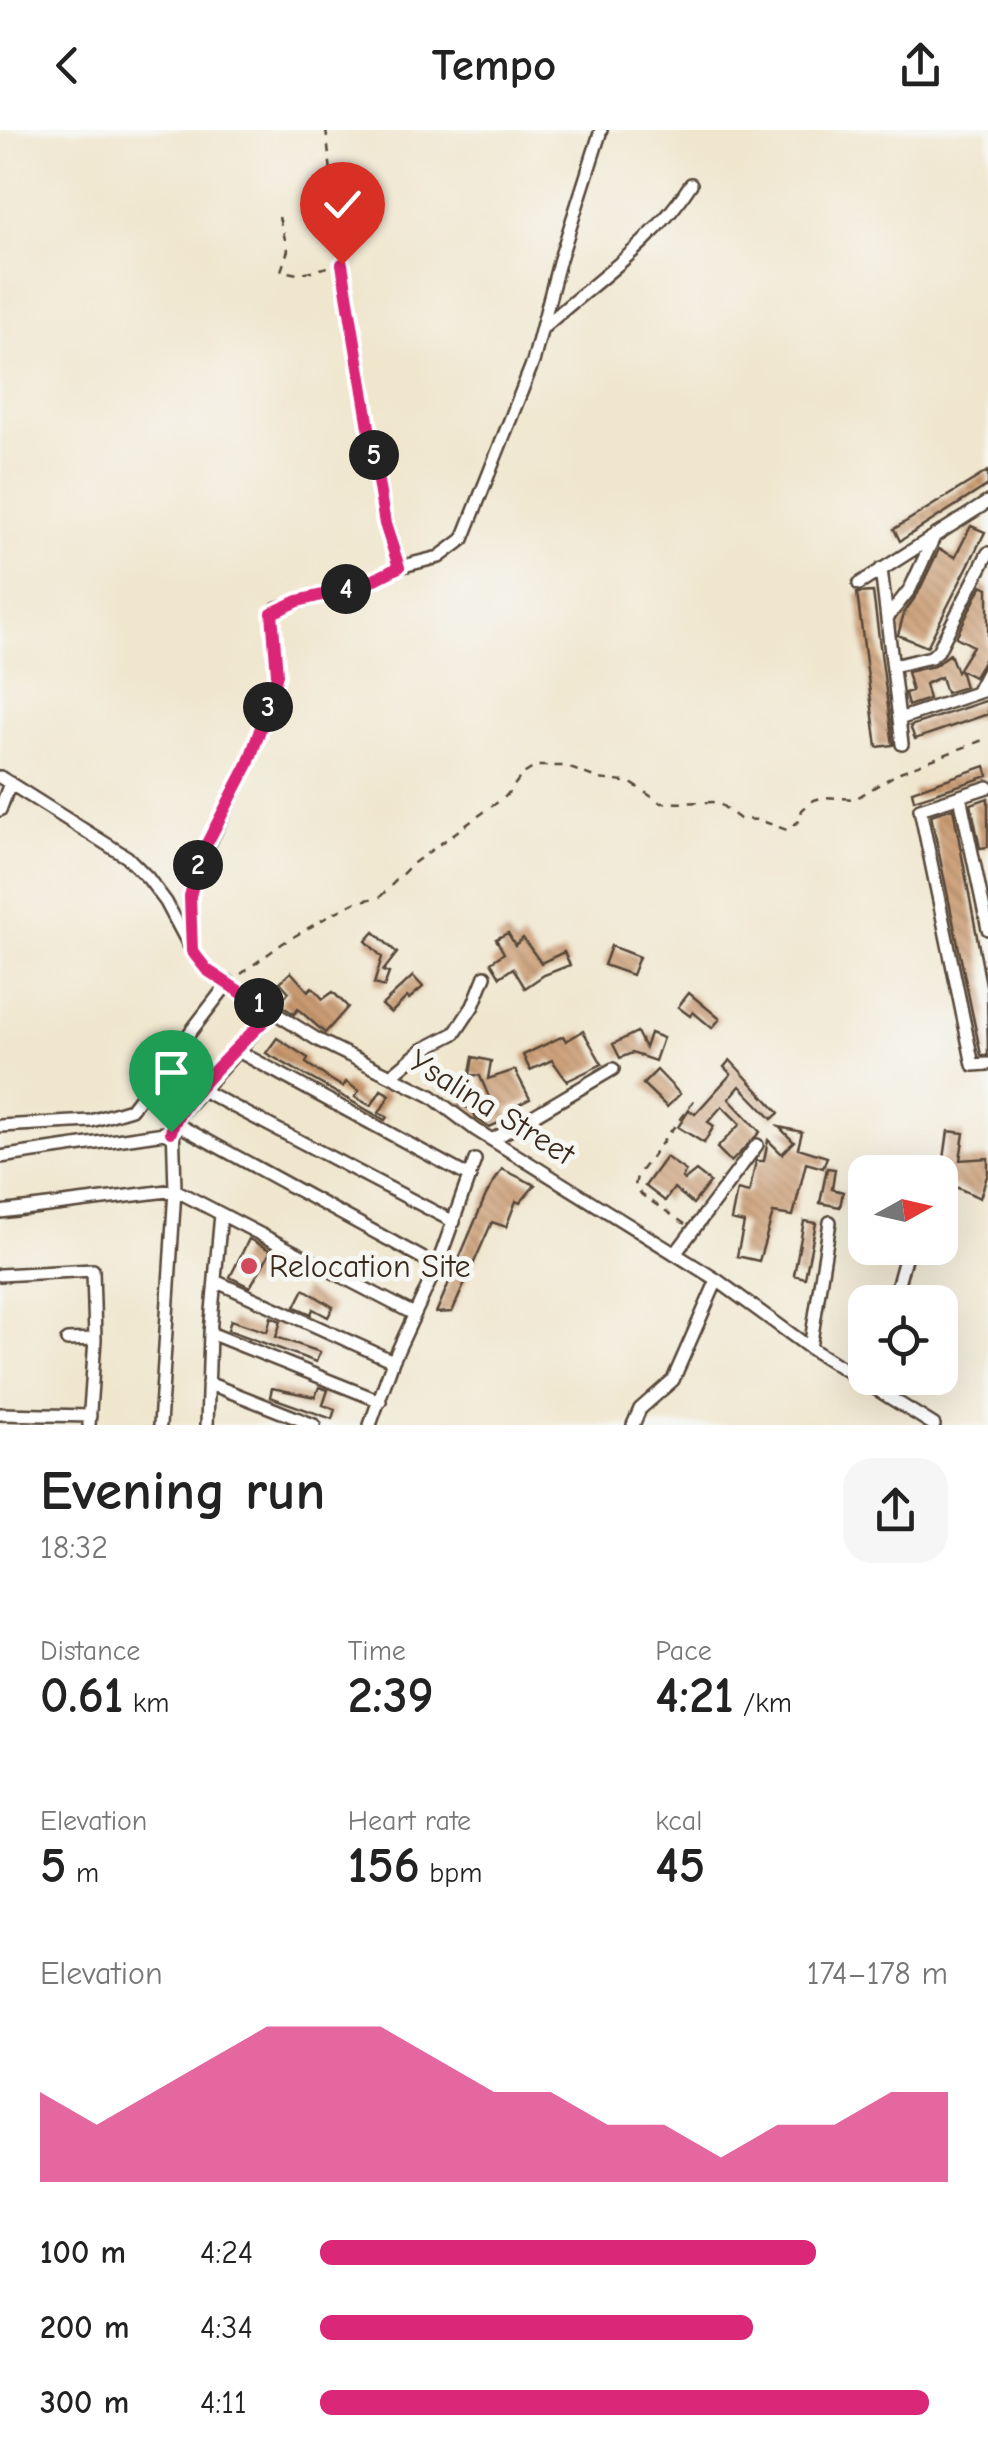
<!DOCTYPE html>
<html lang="en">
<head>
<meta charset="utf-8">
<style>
  :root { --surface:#fff; --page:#f6f6f6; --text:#222; --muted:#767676; --accent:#db2777 }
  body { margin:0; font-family:"Comic Neue",sans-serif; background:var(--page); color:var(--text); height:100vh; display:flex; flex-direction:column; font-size:38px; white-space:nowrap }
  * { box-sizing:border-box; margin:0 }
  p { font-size:32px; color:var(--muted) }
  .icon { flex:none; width:55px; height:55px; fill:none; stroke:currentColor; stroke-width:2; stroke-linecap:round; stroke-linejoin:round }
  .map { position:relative; height:1295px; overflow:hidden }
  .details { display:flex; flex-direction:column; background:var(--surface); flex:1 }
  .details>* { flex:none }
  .needle { width:65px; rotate:82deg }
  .buttons { position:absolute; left:848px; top:1025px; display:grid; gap:20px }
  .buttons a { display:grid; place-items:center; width:110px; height:110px; border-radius:20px; background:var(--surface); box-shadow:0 10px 40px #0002; font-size:50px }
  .pin { position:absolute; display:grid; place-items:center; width:85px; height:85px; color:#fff; margin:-102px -42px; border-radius:50% 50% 50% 0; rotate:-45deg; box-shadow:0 0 10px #0007 }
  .pin .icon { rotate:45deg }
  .km { position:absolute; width:50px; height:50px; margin:-25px; border-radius:50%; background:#222; color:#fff; font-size:28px; line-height:50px; text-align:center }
  .round { display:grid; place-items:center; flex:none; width:105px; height:105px; border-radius:30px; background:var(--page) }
  .overview { display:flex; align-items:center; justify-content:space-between; height:170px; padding:0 40px }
  h1 { font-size:55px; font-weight:700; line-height:75px }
  .figures { display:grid; grid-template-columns:repeat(3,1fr); gap:15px; height:170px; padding:10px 40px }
  .figures div { display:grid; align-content:center }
  .figures b { font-size:50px; font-weight:700 }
  .figures small { font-size:28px; font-weight:400 }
  .figures p { font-size:28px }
  .chart { height:280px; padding:20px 40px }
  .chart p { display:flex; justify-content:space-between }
  .chart svg { width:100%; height:180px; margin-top:10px; fill:var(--accent); opacity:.7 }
  ul { padding:0 40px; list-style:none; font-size:32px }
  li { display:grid; grid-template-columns:160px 120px 1fr; align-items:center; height:75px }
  li i { height:25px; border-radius:12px; background:var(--accent) }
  header { display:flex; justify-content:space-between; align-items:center; height:130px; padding:0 40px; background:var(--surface); font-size:45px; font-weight:700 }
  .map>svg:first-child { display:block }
  .building { fill:url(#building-back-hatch) }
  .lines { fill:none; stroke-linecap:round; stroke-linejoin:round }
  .minor-casing { stroke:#564638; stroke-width:16 }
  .path { stroke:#564638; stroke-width:2.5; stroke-dasharray:8 8; stroke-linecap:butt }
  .minor { stroke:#fff; stroke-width:11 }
  .route-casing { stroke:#fff; stroke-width:20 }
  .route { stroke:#db2777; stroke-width:12 }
  .poi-dot { fill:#d1495b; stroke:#f6f6f2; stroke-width:4 }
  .labels { text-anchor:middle; stroke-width:10; stroke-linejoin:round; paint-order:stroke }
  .street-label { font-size:32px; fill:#3b2a1e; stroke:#f6f6f2 }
  .poi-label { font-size:32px; fill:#3b2a1e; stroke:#f6f6f2; text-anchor:start }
</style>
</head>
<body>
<header><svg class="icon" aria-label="back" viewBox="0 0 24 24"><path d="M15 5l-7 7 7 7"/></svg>Tempo<svg class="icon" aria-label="share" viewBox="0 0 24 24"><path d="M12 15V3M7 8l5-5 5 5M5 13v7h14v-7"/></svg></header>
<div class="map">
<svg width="988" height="1295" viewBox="0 0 988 1295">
  <defs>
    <pattern id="building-back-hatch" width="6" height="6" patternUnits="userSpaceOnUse" patternTransform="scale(2.5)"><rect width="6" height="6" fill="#ca9a70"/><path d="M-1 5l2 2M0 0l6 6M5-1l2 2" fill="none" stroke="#a57e5b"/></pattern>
  </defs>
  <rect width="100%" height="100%" fill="#f6f6f2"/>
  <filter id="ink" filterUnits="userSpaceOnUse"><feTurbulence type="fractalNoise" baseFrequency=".01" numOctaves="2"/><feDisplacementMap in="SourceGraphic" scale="20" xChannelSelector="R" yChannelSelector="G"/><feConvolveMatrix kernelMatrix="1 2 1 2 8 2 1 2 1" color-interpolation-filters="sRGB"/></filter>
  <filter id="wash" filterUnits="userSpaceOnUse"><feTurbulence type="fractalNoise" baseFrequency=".0048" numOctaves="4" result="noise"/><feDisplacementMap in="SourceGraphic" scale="40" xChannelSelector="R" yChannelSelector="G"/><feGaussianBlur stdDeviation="2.25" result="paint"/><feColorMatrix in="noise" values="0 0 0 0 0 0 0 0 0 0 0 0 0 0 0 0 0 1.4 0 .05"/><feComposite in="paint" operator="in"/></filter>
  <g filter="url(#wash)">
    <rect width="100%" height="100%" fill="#f0e6ce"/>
    <g id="blocks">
      <path class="building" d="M988,341V355L900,411L894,399Z
        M971,396L985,402L927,517L898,505L904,483L918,463L939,419L955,427Z
        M982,455L988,458V520L983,532L974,547L960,540L965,557L946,563L941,547L925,554L929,569L908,576L905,563L912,561L907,542L934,536L950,524L957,542L973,516L956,507Z
        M873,462L893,615L877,617L857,463Z
        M988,570V584L915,609L910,596Z
        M985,636L988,646L914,670L912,661Z
        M988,668V717L980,718L971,674Z
        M953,678L987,860L988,925H981L931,685Z
        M374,802L397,823L383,841L389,843L384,857L374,854L382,827L366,811Z
        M508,803L515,815L523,808L541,833L564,822L570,835L544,845L525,858L513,838L500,847L491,832L504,823L496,809Z
        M611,816L639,827L632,845L604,835Z
        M291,842L308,861L312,857L323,869L333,862L348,877L325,903L298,879L294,884L279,874L289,862L280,852Z
        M413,846L423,857L409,869L407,867L391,883L382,875Z
        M689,863L720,889L712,898L693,882L690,886L678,877Z
        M583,901L602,934L567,951L552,930L530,940L523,925L563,906L566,911Z
        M637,902L645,918L650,903L663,908L655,931L632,923L620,928L613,914Z
        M277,908L308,928L306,933L328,948L343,957L346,952L359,961L355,967L371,976L381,960L390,965L379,983L387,987L385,990L266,923Z
        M473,927L491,931L488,949L515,940L530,969L508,980L511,988L489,997L476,988L472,979L460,975L464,962L491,972L480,946L470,944Z
        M730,930L779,983L772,989L740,956L729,969L760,1002L731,1032L717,1018L740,994L722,976L708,992L714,996L704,1013L678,997L689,980L695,984L731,944L724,937Z
        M657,940L680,964L667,977L643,954Z
        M779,997L802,1002L798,1018L827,1027L823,1038L806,1033L793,1086L773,1083L759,1131L737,1126L744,1093L731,1090L737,1060L749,1063L756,1031H764L768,1010L782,1024L794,1012Z
        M948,1001L964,1003L960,1030L988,1028V1043L980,1068L940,1050V1042H920L924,1032L937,1037L941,1028L944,1029Z
        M666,1027L686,1041L682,1048L685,1050L696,1041L710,1052L693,1074L674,1058L665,1071L645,1056Z
        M827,1038L835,1039L832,1059L843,1062L840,1077L820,1073Z
        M502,1039L535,1055L520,1073L516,1071L506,1097L492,1092L452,1182L436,1183L486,1065Z
        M804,1091L816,1093L805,1148L794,1145Z
        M249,1109L271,1121L250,1157L230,1147Z
        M304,1159L333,1177L328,1187L313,1179L311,1184L295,1177Z
        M271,1187L281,1191L276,1207L320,1222L316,1232L228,1200L231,1190L267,1202Z
        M319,1257L328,1260L323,1275L335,1279L332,1289L270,1267L272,1258L315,1267Z"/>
    </g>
  </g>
  <g filter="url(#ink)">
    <use href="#blocks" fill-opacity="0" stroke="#564638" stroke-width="2.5"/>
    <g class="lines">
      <g class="minor-casing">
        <path id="minor" d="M544,197C595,151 653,114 691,54
          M881,439L902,614
          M859,454L988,372
          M887,488L910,459L935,405
          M893,536L931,527L938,521L988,423
          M976,563L988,540
          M899,589L988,559
          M0,647L127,727L148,748L166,772L192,821L207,840L318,910L431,966L476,1000L717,1150L810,1218L934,1295
          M988,657L920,679L973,935L988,934
          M960,666L988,799
          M0,680L10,653
          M191,817L189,766L195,743L248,634L272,566L277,544L272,483L277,478L366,454L399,437L439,427L463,409L533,232L559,132L601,0
          M236,920L470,1047
          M392,945L422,920L455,903L473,876L485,846
          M200,959L454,1092
          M173,992L437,1136
          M0,996L91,991L131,979L229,852
          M494,1009L613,939
          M0,1027L171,1002
          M0,1082L175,1060L414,1184
          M675,1124L757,1015
          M0,1145L93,1140L95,1209L89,1295
          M215,1151L393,1231
          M893,1172L908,1118
          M210,1203L380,1271
          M67,1210L95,1209
          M810,1218L830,1092
          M208,1253L314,1295
          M0,1284L90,1286
          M160,1295L175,1060L173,992L272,883
          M207,1295L210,1203L221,1084
          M370,1295L393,1231L437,1136L475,1030
          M633,1295L640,1279L673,1250L717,1150"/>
      </g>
      <path class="path" d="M326,0L342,133L385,394L395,426
        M279,87L288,120L281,141L298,144L341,134
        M241,844L283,813L334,783L356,772L380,767L411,735L506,666L522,645L536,636H565L599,649L631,653L661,673L717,672L740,689L759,690L787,700L799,691L802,680L814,670L825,667L855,669L900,642L988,608
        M440,957L454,945
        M685,1094L642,1065L635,1056L637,1046L698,965"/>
      <use href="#minor" class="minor"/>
    </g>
  </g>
  <g class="lines" filter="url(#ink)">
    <g class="route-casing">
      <path id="route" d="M171,1002C176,974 249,906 272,883L207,840L192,821L190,766L202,723L248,634L272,566L277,544L272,483L298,471L366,454L399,437L385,394L342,134"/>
    </g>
    <use href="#route" class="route"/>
  </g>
  <circle class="poi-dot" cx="249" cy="1136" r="10"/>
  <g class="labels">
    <g class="street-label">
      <text transform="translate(492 977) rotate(32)" y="11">Ysalina Street</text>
    </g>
    <g class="poi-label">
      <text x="269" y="1147">Relocation Site</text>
    </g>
  </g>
</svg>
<div class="buttons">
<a><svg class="needle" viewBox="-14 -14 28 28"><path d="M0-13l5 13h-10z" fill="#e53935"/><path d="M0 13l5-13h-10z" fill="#767676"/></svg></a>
<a><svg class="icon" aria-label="locate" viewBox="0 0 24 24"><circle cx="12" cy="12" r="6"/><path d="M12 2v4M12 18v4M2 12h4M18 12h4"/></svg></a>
</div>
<div class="pin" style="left:171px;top:1002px;background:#1e9e55"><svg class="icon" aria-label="arrive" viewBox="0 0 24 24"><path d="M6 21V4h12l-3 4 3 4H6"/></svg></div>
<div class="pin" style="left:342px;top:134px;background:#d93025"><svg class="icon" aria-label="check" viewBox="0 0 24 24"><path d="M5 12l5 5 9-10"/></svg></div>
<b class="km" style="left:259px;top:873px">1</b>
<b class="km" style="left:198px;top:735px">2</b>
<b class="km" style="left:268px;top:577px">3</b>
<b class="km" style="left:346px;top:459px">4</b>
<b class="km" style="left:374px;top:325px">5</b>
</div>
<section class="details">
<div class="overview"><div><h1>Evening run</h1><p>18:32</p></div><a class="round"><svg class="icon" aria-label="share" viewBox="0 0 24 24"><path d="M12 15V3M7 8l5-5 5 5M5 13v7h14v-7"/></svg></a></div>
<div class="figures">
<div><p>Distance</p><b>0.61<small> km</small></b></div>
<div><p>Time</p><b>2:39</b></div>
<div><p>Pace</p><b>4:21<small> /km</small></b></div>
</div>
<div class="figures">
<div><p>Elevation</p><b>5<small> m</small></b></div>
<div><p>Heart rate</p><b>156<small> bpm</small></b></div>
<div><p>kcal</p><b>45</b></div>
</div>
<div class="chart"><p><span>Elevation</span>174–178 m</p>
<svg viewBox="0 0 160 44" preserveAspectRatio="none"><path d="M0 44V22L10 30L20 22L30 14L40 6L50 6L60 6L70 14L80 22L90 22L100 30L110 30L120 38L130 30L140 30L150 22L160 22V44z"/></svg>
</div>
<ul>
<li><b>100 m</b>4:24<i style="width:79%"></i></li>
<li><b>200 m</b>4:34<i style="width:69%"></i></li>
<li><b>300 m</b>4:11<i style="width:97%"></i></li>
</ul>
</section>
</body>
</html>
